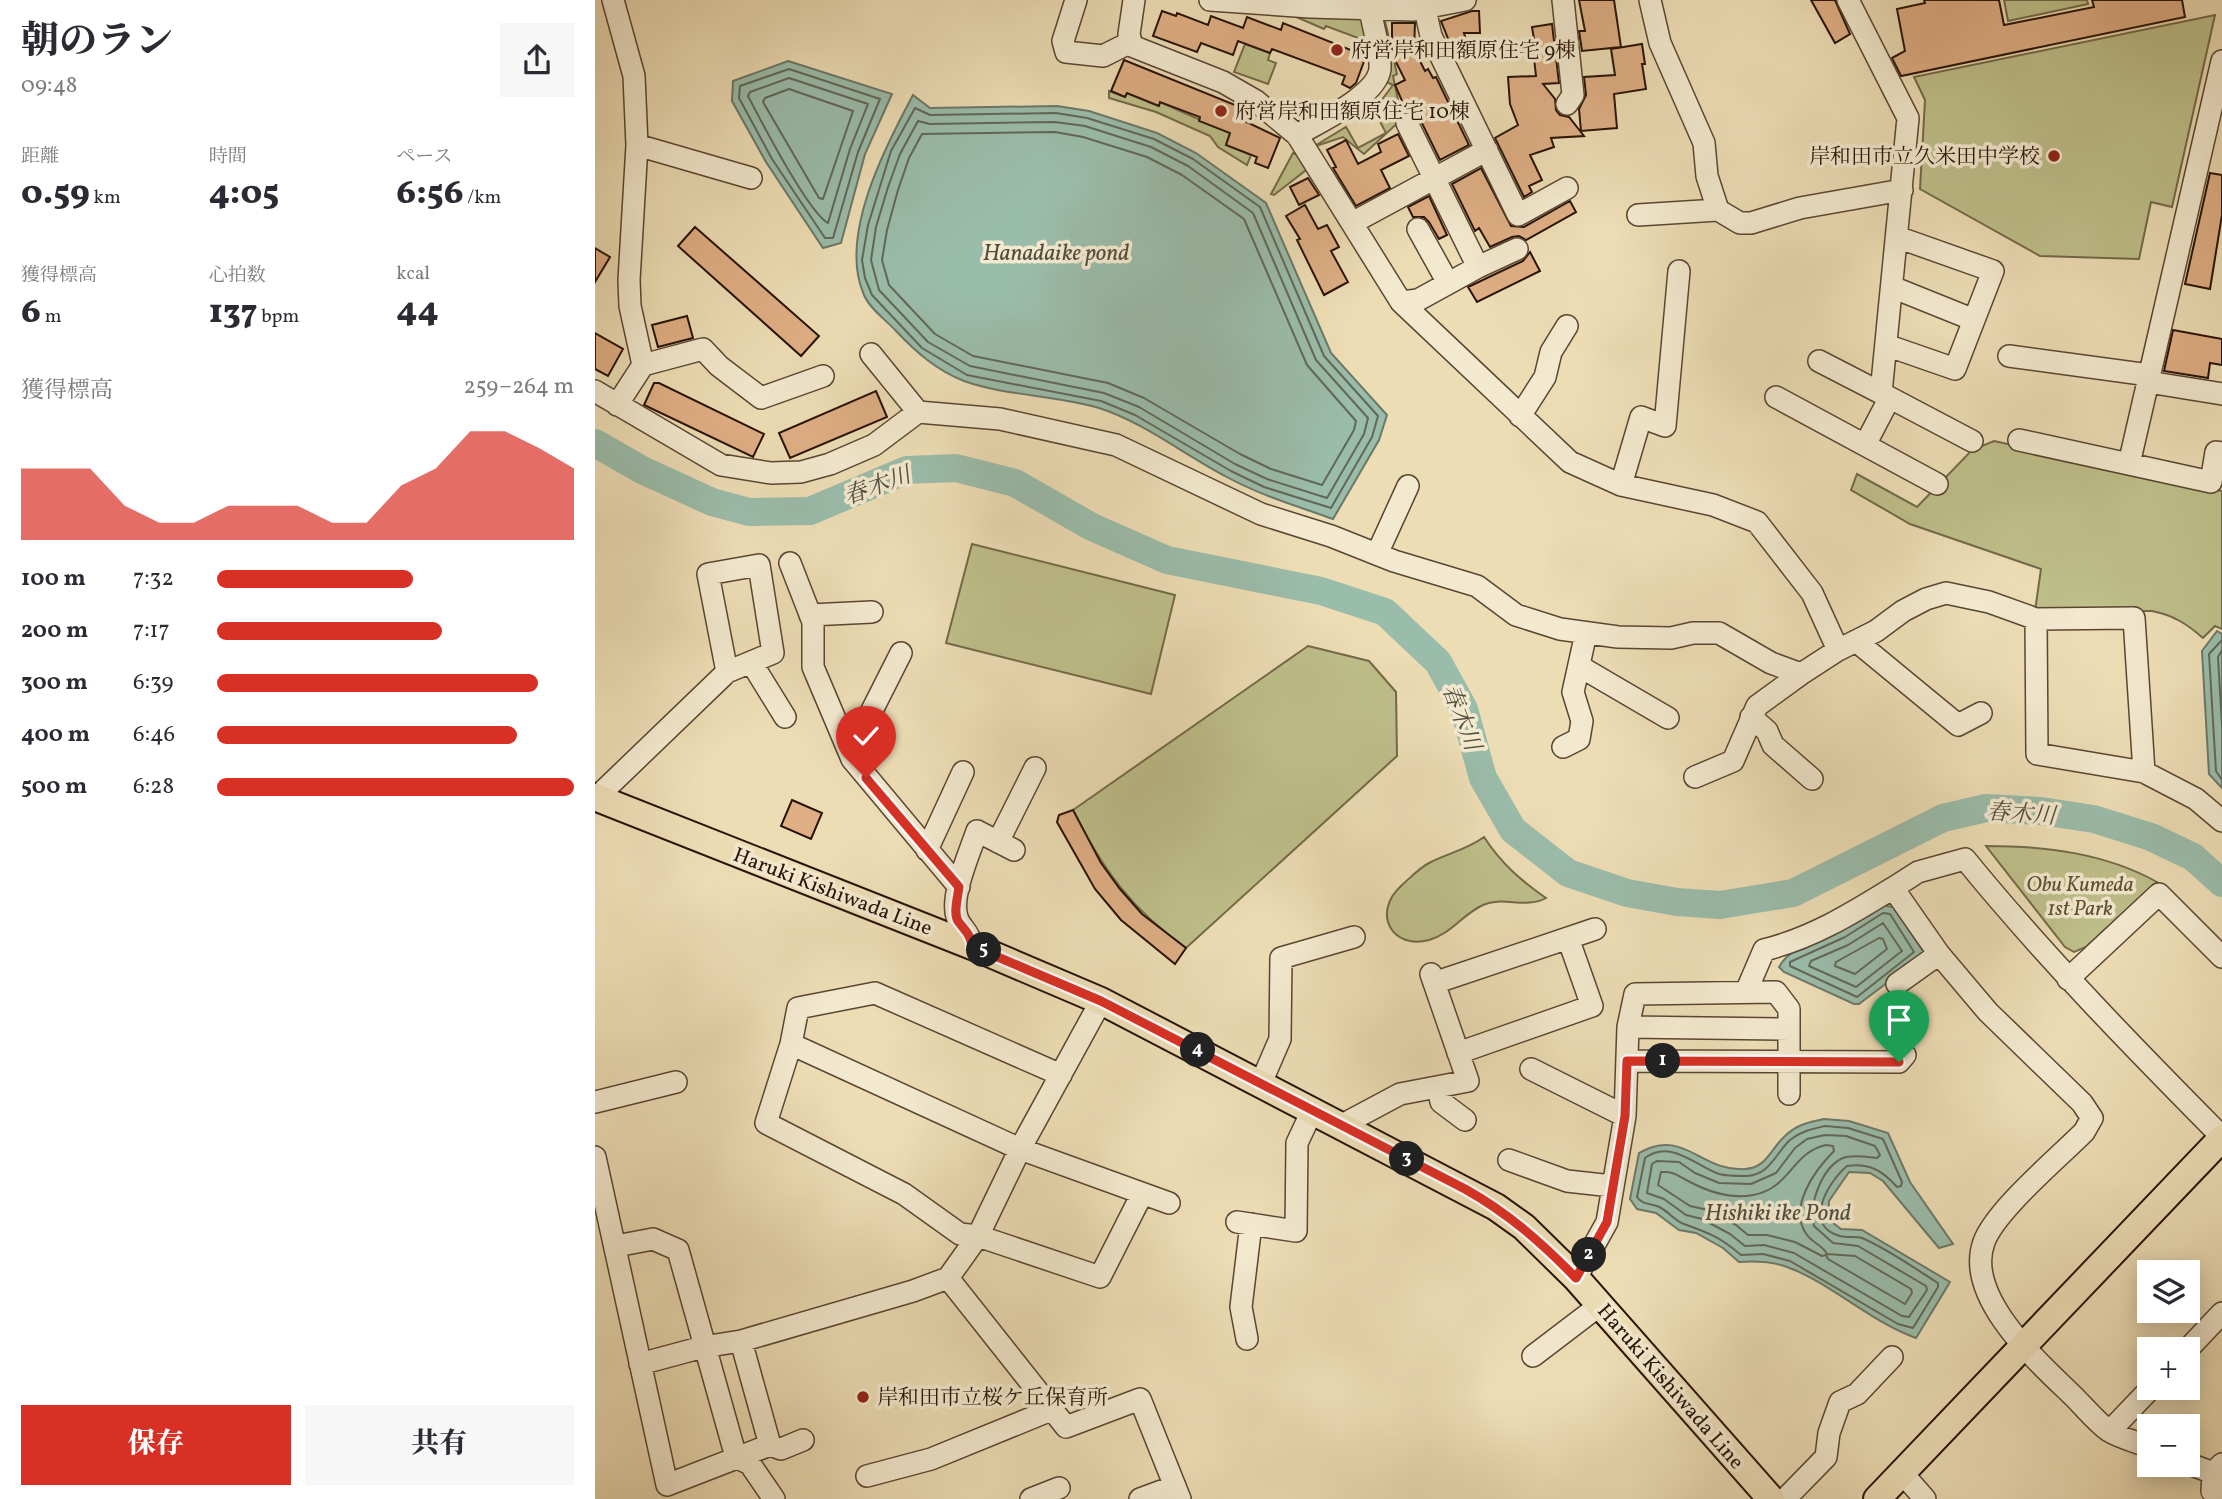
<!DOCTYPE html>
<html lang="ja">
<head>
<meta charset="utf-8">
<style>
  :root { --surface:#fff; --page:#f7f7f7; --text:#2b2b33; --muted:#7c7c81; --accent:#d93025 }
  body { margin:0; font-family:Vollkorn,"Noto Serif JP",serif; background:var(--page); color:var(--text); height:100vh; display:flex; flex-direction:column; font-size:26px; white-space:nowrap }
  * { box-sizing:border-box; margin:0 }
  p { font-size:23px; color:var(--muted) }
  .icon { flex:none; width:38px; height:38px; fill:none; stroke:currentColor; stroke-width:2; stroke-linecap:round; stroke-linejoin:round }
  .map { position:relative; flex:1; overflow:hidden }
  .side { display:flex; flex-direction:column; background:var(--surface); width:595px }
  .side>* { flex:none }
  .controls { position:absolute; left:1542px; top:1260px; display:grid; gap:14px }
  .controls a { display:grid; place-items:center; width:63px; height:63px; border-radius:0px; background:var(--surface); box-shadow:0 4px 18px #0003; font-size:35px }
  .pin { position:absolute; display:grid; place-items:center; width:60px; height:60px; color:#fff; margin:-72px -30px; border-radius:50% 50% 50% 0; rotate:-45deg; box-shadow:0 0 7px #0007 }
  .pin .icon { rotate:45deg }
  .km { position:absolute; width:35px; height:35px; margin:-18px; border-radius:50%; background:#222; color:#fff; font-size:19px; line-height:35px; text-align:center }
  .round { display:grid; place-items:center; flex:none; width:74px; height:74px; border-radius:0px; background:var(--page) }
  .summary { display:flex; align-items:center; justify-content:space-between; height:119px; padding:0 21px }
  h1 { font-size:38px; font-weight:800; line-height:52px }
  .figures { display:grid; grid-template-columns:repeat(3,1fr); gap:10px; height:119px; padding:7px 21px }
  .figures div { display:grid; align-content:center }
  .figures b { font-size:35px; font-weight:800 }
  .figures small { font-size:19px; font-weight:400 }
  .figures p { font-size:19px }
  .chart { height:196px; padding:14px 21px }
  .chart p { display:flex; justify-content:space-between }
  .chart svg { width:100%; height:126px; margin-top:7px; fill:var(--accent); opacity:.7 }
  .action { display:flex; gap:14px; margin-top:auto; padding:14px 21px }
  .action a { flex:1; height:80px; border-radius:0px; background:var(--accent); color:#fff; font-size:28px; font-weight:800; line-height:80px; text-align:center }
  .action a+a { background:var(--page); color:var(--text) }
  ul { padding:0 21px; list-style:none; font-size:23px }
  li { display:grid; grid-template-columns:112px 84px 1fr; align-items:center; height:52px }
  li i { height:18px; border-radius:9px; background:var(--accent) }
  main { display:flex; flex:1; min-height:0 }
  .map>svg:first-child { display:block }
  .green { fill:#bebf8a; stroke:#736948; stroke-width:2 }
  .water { fill:#9abcaa; stroke:#6c7868; stroke-width:2 }
  .lines { fill:none; stroke-linecap:round; stroke-linejoin:round }
  .shore { stroke:#616858; stroke-width:2 }
  .river { stroke:#9abcaa; stroke-width:28 }
  .building { fill:#dfae84; stroke:#281306; stroke-width:2 }
  .minor-casing { stroke:#594632; stroke-width:24 }
  .major-casing { stroke:#281306; stroke-width:30 }
  .minor { stroke:#f3e9cf; stroke-width:21 }
  .major { stroke:#edddb5; stroke-width:26 }
  .route-casing { stroke:#fff; stroke-width:14 }
  .route { stroke:#d93025; stroke-width:9 }
  .poi-dot { fill:#8f2418; stroke:#f3e9cf; stroke-width:2.5 }
  .labels { text-anchor:middle; stroke-width:7; stroke-linejoin:round; paint-order:stroke }
  .poi-label { font-size:21px; fill:#281306; stroke:#f3e9cf; text-anchor:start }
  .park-label { font-size:21px; font-style:italic; fill:#5c4f34; stroke:#f3e9cf }
  .street-label { font-size:21px; fill:#281306; stroke:#f3e9cf }
  .water-label { font-size:23px; font-style:italic; fill:#504e3f; stroke:#f3e9cf }
</style>
</head>
<body>
<main>
<section class="side">
<div class="summary"><div><h1>朝のラン</h1><p>09:48</p></div><a class="round"><svg class="icon" aria-label="share" viewBox="0 0 24 24"><path d="M12 15V3M7 8l5-5 5 5M5 13v7h14v-7"/></svg></a></div>
<div class="figures">
<div><p>距離</p><b>0.59<small> km</small></b></div>
<div><p>時間</p><b>4:05</b></div>
<div><p>ペース</p><b>6:56<small> /km</small></b></div>
</div>
<div class="figures">
<div><p>獲得標高</p><b>6<small> m</small></b></div>
<div><p>心拍数</p><b>137<small> bpm</small></b></div>
<div><p>kcal</p><b>44</b></div>
</div>
<div class="chart"><p><span>獲得標高</span>259–264 m</p>
<svg viewBox="0 0 160 44" preserveAspectRatio="none"><path d="M0 44V19L10 19L20 19L30 32L40 38L50 38L60 32L70 32L80 32L90 38L100 38L110 25L120 19L130 6L140 6L150 12L160 19V44z"/></svg>
</div>
<ul>
<li><b>100 m</b>7:32<i style="width:55%"></i></li>
<li><b>200 m</b>7:17<i style="width:63%"></i></li>
<li><b>300 m</b>6:39<i style="width:90%"></i></li>
<li><b>400 m</b>6:46<i style="width:84%"></i></li>
<li><b>500 m</b>6:28<i style="width:100%"></i></li>
</ul>
<div class="action"><a>保存</a><a>共有</a></div>
</section>
<div class="map">
<svg width="1627" height="1499" viewBox="0 0 1627 1499">
  <rect width="100%" height="100%" fill="#edddb5"/>
  <filter id="stains"><feTurbulence type="fractalNoise" baseFrequency=".00286" numOctaves="4"/><feColorMatrix values="0 0 0 0 .2 0 0 0 0 .09 0 0 0 0 .02 0 0 0 .5 -.17"/></filter>
  <radialGradient id="worn" r=".72"><stop offset=".6" stop-color="#630" stop-opacity="0"/><stop offset="1" stop-color="#630" stop-opacity=".3"/></radialGradient>
  <path class="green" d="M1409,0H1492L1493,4L1413,21Z
    M1620,15L1577,207L1556,202L1544,259L1445,256L1325,189L1330,100L1319,77Z
    M699,16L763,18L771,23L774,46L765,42L766,39L731,26L729,29Z
    M790,21L802,74L798,76L807,119L769,154L748,137L718,147L751,127L763,148L791,133L779,110L798,85L787,80V22Z
    M650,44L675,53L673,60L681,63L673,84L639,72Z
    M514,91L530,97L532,93L563,106L565,102L635,133L631,145L656,155L652,165L623,147L615,136L561,112L514,98Z
    M698,153L708,157L715,167L679,195L676,194Z
    M1399,441L1627,491V629L1620,626L1608,638C1592,624 1578,615 1557,611H1440L1446,569L1315,524L1256,490L1262,474L1322,507L1377,450Z
    M377,544L580,595L556,694L351,643Z
    M713,646L774,661L801,692L802,756L591,948C537,910 507,869 478,810Z
    M889,837C906,863 925,880 951,898C932,909 907,896 888,905C868,914 856,934 834,940C798,950 776,914 806,886C815,878 825,867 836,862C854,853 873,849 889,837Z
    M1391,846C1450,846 1510,853 1562,882L1491,947L1479,952L1470,947Z"/>
  <path class="water" d="M193,61L297,94L270,154L246,243L228,248L171,162L137,101L138,81Z
    M318,95L335,108L462,106L494,111L562,133L601,153L671,203L736,353L792,415L784,440L738,519C702,506 664,495 630,476C590,455 546,421 504,408C461,395 411,396 369,381C341,370 321,352 301,331C291,320 275,309 269,295C243,237 290,147 318,95Z
    M1622,631L1627,634V788L1614,774L1607,651Z
    M1285,905L1298,907L1330,954L1264,1004H1259L1189,972L1184,967C1197,944 1226,942 1247,930C1260,923 1273,914 1285,905Z
    M1229,1119L1254,1121L1293,1133L1315,1182L1358,1244L1344,1248L1288,1181L1275,1173L1254,1172L1234,1201L1233,1219L1246,1229L1267,1230L1355,1282L1321,1338C1274,1321 1236,1283 1192,1267C1176,1261 1160,1261 1144,1262L1128,1248L1101,1233L1084,1230L1061,1213L1042,1209L1035,1199L1044,1153C1089,1127 1105,1172 1150,1169C1172,1168 1176,1148 1190,1136C1201,1125 1214,1122 1229,1119Z"/>
  <g class="lines">
    <path class="shore" d="M194,69L285,99L263,152L238,238H230L177,159L144,98L145,86Z
      M194,78L273,104L255,149L233,223C213,212 166,121 153,96L155,92Z
      M194,89L258,111L228,199L224,198L168,102L170,98Z
      M320,108L335,115L461,113L492,118L559,139L598,159L665,207L729,356L783,416L777,437L736,508L669,487L636,471L540,415L506,401L372,375L327,348L277,295L270,278L267,260L273,225L296,151Z
      M323,121L335,124L460,122L490,126L556,147L593,166L658,213L721,360L773,418L769,434L732,498L672,479L640,464L544,407L509,393L375,366L333,342L284,290L276,260L281,227L293,187L305,154Z
      M460,132L488,137L552,157L587,175L649,219L712,365L761,421L759,430L727,485L676,469L645,454L549,398L513,383L378,356L340,334L294,285L287,260L292,230L303,190L314,158L327,134Z
      M1627,640L1614,654L1621,771L1627,780
      M1627,650L1623,657L1627,726
      M1288,913L1295,914L1319,952L1262,997L1195,966V962L1250,937Z
      M1288,923L1307,951L1261,987L1214,966L1216,961L1253,945Z
      M1284,938L1288,939L1292,949L1260,974L1240,966L1241,962Z
      M1230,1126L1253,1128L1288,1139L1307,1182L1306,1186L1302,1187C1287,1170 1274,1163 1252,1166C1233,1182 1207,1226 1245,1236C1252,1238 1260,1236 1267,1238C1293,1249 1319,1268 1343,1283V1287L1318,1328L1303,1324L1195,1261L1168,1254L1146,1255C1125,1237 1114,1233 1089,1224C1080,1221 1074,1212 1066,1208C1058,1203 1048,1206 1042,1197L1050,1158C1075,1139 1100,1165 1124,1174C1131,1176 1142,1176 1151,1176C1175,1175 1180,1154 1195,1140C1206,1131 1217,1129 1230,1126Z
      M1230,1135L1251,1136L1280,1146L1285,1155L1282,1158C1273,1157 1257,1154 1248,1158C1227,1167 1213,1205 1219,1226L1238,1243L1263,1246L1331,1286L1332,1290L1314,1317L1307,1316L1199,1253L1169,1245L1150,1246L1135,1234L1107,1219L1091,1215L1069,1199L1052,1193L1057,1164L1062,1161L1084,1162L1100,1173L1124,1183L1156,1184L1181,1173L1200,1148L1212,1139Z
      M1231,1145L1238,1146L1239,1151C1220,1170 1192,1208 1212,1235C1218,1243 1228,1246 1232,1254L1260,1256L1316,1289L1317,1293L1310,1304L1233,1259L1231,1255L1227,1256L1200,1242L1172,1235H1153L1141,1225L1113,1210L1095,1206L1063,1185L1066,1172C1080,1171 1084,1177 1095,1182C1114,1192 1137,1199 1158,1195C1196,1188 1196,1153 1231,1145Z"/>
    <path class="river" d="M0,443L47,470L117,502L154,512L215,511L312,470L361,468L420,483L497,527L572,560L726,591L790,612L843,662L869,709L888,778L918,830L973,873L1032,893L1082,902L1125,905L1198,893L1348,818L1391,808L1446,811L1499,819L1556,837L1598,857L1627,883"/>
  </g>
  <path class="building" d="M984,0H1019L1026,47L987,51L984,31H990Z
    M1216,0H1240L1255,34L1240,43Z
    M1329,0H1404L1409,25L1499,7L1497,0H1587L1590,17L1306,76L1297,58L1310,51L1302,9L1330,3Z
    M567,11L581,16L582,13L613,25L616,16L648,28L652,17L686,30L688,23L771,56L761,83L755,88L747,84L750,76L677,49L675,53L643,41L638,55L606,43L602,52L558,36Z
    M877,11H884L885,33H869L873,47L858,51L846,21Z
    M797,23H820L819,49L830,71L833,69L838,78L841,77L874,145L845,160L824,117L819,112L811,110L800,85L810,80L797,54Z
    M957,24L964,83L948,84L960,99L961,110L965,115L974,117L989,136L956,138L959,147L935,155L947,180L934,186L937,192L929,197L900,138L923,125L915,104L913,77L941,76L939,58H942L937,27Z
    M1047,44L1050,64H1047L1051,89L1019,94L1022,128L986,131L984,109L991,95L989,77L1020,75L1016,49Z
    M529,60L645,107L641,117L685,138L673,168L660,163L662,157L631,145L635,133L604,121L605,117L565,102L564,106L532,93L530,97L516,91Z
    M803,134L814,156L786,170L795,188L761,206L738,168L741,167L732,150L751,140L763,164L786,152L783,144Z
    M886,168L916,226L929,227L975,201L981,212L931,240L924,236L917,237L895,247L884,228L880,231L857,184Z
    M1615,173L1627,175V215L1615,289L1590,284Z
    M713,178L724,195L704,205L695,187Z
    M834,196L852,235L844,239L834,222L829,217H818L813,207Z
    M710,205L723,229L732,225L744,247L736,251L753,282L729,295L702,240L705,239L691,216Z
    M100,227L224,336L206,356L83,246Z
    M0,248L15,257L0,282Z
    M935,252L945,271L882,302L873,287L928,261Z
    M92,316L98,338L63,347L57,325Z
    M1578,330L1627,339V365L1615,363L1613,378L1569,371Z
    M0,333L28,349L13,376L0,369Z
    M59,383H64L169,434L158,457L49,405Z
    M281,391L292,417L195,458L184,433Z
    M197,800L227,813L216,839L186,826Z
    M478,810L506,863L525,889L547,914L591,948L580,964L526,920L500,889L462,822L464,815Z"/>
  <g class="lines">
    <g class="minor-casing">
      <path id="minor" d="M18,0L39,76L42,145L34,280L35,306L48,365L22,405
        M481,0L468,41L471,52L508,56L536,42
        M539,0L534,34L537,46L628,82L661,101L702,135L806,302L975,462L1026,485L1118,505L1162,522L1217,593L1243,650
        M615,0L715,7L818,10L870,0
        M968,0L978,95L972,104
        M1055,0L1065,43L1109,143L1112,176L1123,210L1145,223H1156L1205,208L1307,190
        M1253,0L1313,118L1286,393L1377,441
        M830,9L836,36L923,215L972,188
        M812,123L883,267
        M702,135C724,122 782,96 785,69C786,51 778,28 775,9
        M42,145L156,178
        M1043,215L1123,210
        M757,223L892,150
        M823,229L853,283
        M1297,287L1379,320
        M806,302L823,300L883,267L922,249
        M1291,345L1360,369L1398,271L1302,237
        M276,354L323,412
        M1414,356L1554,375
        M1224,361L1286,393
        M48,365L108,349L124,366L166,398L228,376
        M1553,382L1627,394
        M0,391L126,465L176,473L206,472L235,464L279,445L323,412L405,419L521,445L666,514L736,536L799,561L882,586L921,615L965,629L1023,637L1076,638L1098,633H1124L1176,663L1206,674L1243,650L1281,631L1308,611L1331,599L1351,593L1394,602L1441,619L1539,618L1549,772
        M1181,397L1342,484
        M925,416L950,377L956,352L972,326
        M1424,440L1616,482L1621,452L1627,453
        M1270,445L1294,399
        M1534,464L1627,61
        M1026,485L1046,417L1070,426L1084,271
        M782,554L813,486
        M195,563L218,622V667L257,759L364,887
        M215,615L277,612
        M1441,619L1442,754L1549,772L1601,799L1627,821
        M1261,641L1363,725L1386,713
        M156,662L190,717
        M984,666L1073,718
        M1156,717L1172,731L1178,745L1217,779
        M968,747L984,739L987,721L978,692L991,633
        M255,754L306,653
        M1100,777L1138,761L1162,706L1206,674
        M1,798L132,672L178,653L164,565L113,574L132,672
        M403,842L440,768
        M332,850L368,772
        M377,946C374,930 365,928 362,917C355,896 375,852 382,831L419,850
        M1473,979L1564,894L1627,957
        M839,983L1000,929
        M1302,984L1344,954
        M1151,992L1169,950C1217,938 1256,914 1298,888
        M1033,1027L1194,1029
        M196,1044L425,1149L574,1203
        M863,1053L997,1006L973,938
        M1032,1061L1304,1062L1310,1055
        M936,1069L1030,1116
        M466,1075L280,993L203,1008L196,1044L171,1123L309,1194L365,1234L383,1236L505,1277L547,1194
        M666,1083L685,1039L686,958L759,937
        M843,1087L846,1102L870,1120
        M0,1102L81,1082
        M747,1125L805,1094L873,1081L836,974
        M0,1157L72,1485L175,1445L186,1449L208,1440
        M914,1160L972,1181L1017,1186
        M642,1222L701,1231L702,1143L718,1109
        M21,1246L58,1239L83,1250L141,1457L155,1464L179,1499
        M353,1278L471,1427L545,1399L585,1499
        M981,1278L1012,1222L1030,1116L1033,1027L1040,994L1181,992L1194,1009V1094
        M652,1339L646,1307L656,1224
        M146,1341L175,1445
        M1592,1350L1627,1313
        M938,1356L1005,1305
        M45,1364L108,1347L146,1341L318,1291L353,1278L383,1236L425,1149L506,1001
        M1515,1431L1556,1388
        M1554,1447C1542,1442 1525,1438 1514,1431C1500,1421 1488,1405 1475,1393C1442,1361 1369,1296 1389,1242C1400,1211 1463,1158 1489,1132L1497,1118L1487,1103L1393,1012L1344,954L1298,888L1323,872L1370,859C1450,957 1538,1047 1627,1137
        M1592,1463L1618,1473L1627,1464
        M1307,1473L1330,1499
        M1618,1473L1617,1491L1627,1495
        M272,1476L336,1459L456,1410
        M436,1499L464,1488
        M545,1499L580,1486
        M1190,1499L1231,1457L1234,1433L1245,1402L1262,1394L1297,1357"/>
    </g>
    <g class="major-casing">
      <path id="major" d="M0,797L377,946L506,1001L901,1207L929,1227L981,1278L1176,1499
        M1282,1499L1627,1138"/>
    </g>
    <use href="#minor" class="minor"/>
    <use href="#major" class="major"/>
  </g>
  <g class="lines">
    <g class="route-casing">
      <path id="route" d="M271,778L364,887C363,896 358,913 363,921C370,931 375,933 377,946L506,1001L870,1189C913,1213 947,1243 981,1278L1012,1222L1030,1116L1032,1061L1304,1062"/>
    </g>
    <use href="#route" class="route"/>
  </g>
  <g class="poi-dot">
    <circle cx="742" cy="50" r="7"/>
    <circle cx="626" cy="111" r="7"/>
    <circle cx="1459" cy="156" r="7"/>
    <circle cx="268" cy="1397" r="7"/>
  </g>
  <g class="labels">
    <g class="poi-label">
      <text x="756" y="57">府営岸和田額原住宅 9棟</text>
      <text x="640" y="118">府営岸和田額原住宅 10棟</text>
      <text x="1445" y="163" text-anchor="end">岸和田市立久米田中学校</text>
      <text x="282" y="1404">岸和田市立桜ケ丘保育所</text>
    </g>
    <g class="park-label">
      <text x="1485" y="891">Obu Kumeda<tspan x="1485" dy="24">1st Park</tspan></text>
    </g>
    <g class="street-label">
      <text transform="translate(238 891) rotate(21)" y="7">Haruki Kishiwada Line</text>
      <text transform="translate(1076 1386) rotate(49)" y="7">Haruki Kishiwada Line</text>
    </g>
    <g class="water-label">
      <text x="461" y="260">Hanadaike pond</text>
      <text transform="translate(282 485) rotate(-20)" y="8">春木川</text>
      <text transform="translate(867 717) rotate(69)" y="8">春木川</text>
      <text transform="translate(1426 813) rotate(4)" y="8">春木川</text>
      <text x="1183" y="1220">Hishiki ike Pond</text>
    </g>
  </g>
  <rect width="100%" height="100%" filter="url(#stains)"/>
  <rect width="100%" height="100%" fill="url(#worn)"/>
</svg>
<div class="controls">
<a><svg class="icon" aria-label="layers" viewBox="0 0 24 24"><path d="M12 4l9 5-9 5-9-5zM3 14l9 5 9-5"/></svg></a>
<a>+</a>
<a>−</a>
</div>
<div class="pin" style="left:1304px;top:1062px;background:#1e9e55"><svg class="icon" aria-label="arrive" viewBox="0 0 24 24"><path d="M6 21V4h12l-3 4 3 4H6"/></svg></div>
<div class="pin" style="left:271px;top:778px;background:#d93025"><svg class="icon" aria-label="check" viewBox="0 0 24 24"><path d="M5 12l5 5 9-10"/></svg></div>
<b class="km" style="left:1068px;top:1061px">1</b>
<b class="km" style="left:994px;top:1255px">2</b>
<b class="km" style="left:812px;top:1159px">3</b>
<b class="km" style="left:603px;top:1050px">4</b>
<b class="km" style="left:389px;top:950px">5</b>
</div>
</main>
</body>
</html>
